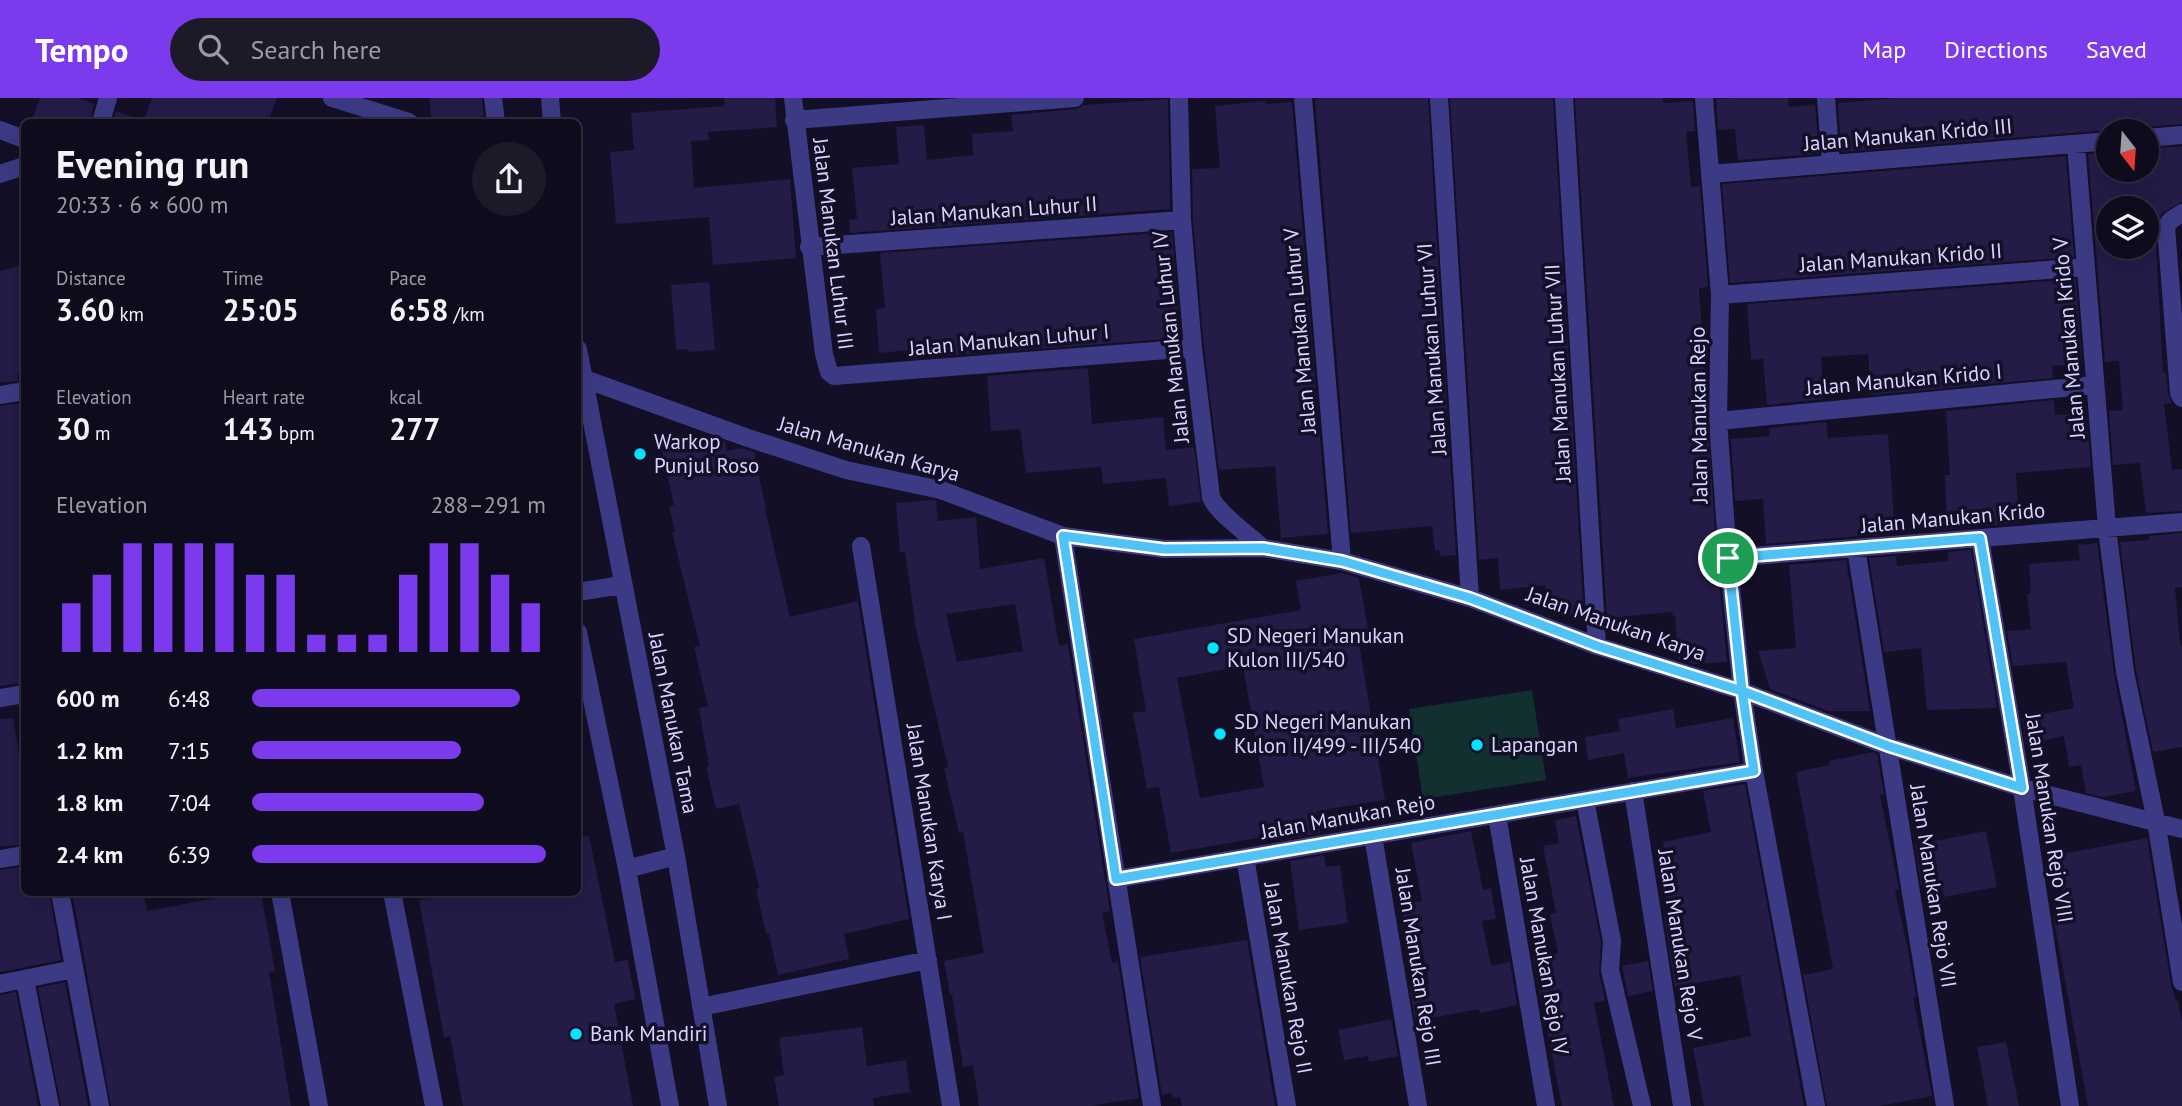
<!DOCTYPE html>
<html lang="en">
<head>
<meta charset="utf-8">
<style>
  :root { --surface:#0e0b1c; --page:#1c1929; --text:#f1f3f6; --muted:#9b9ba3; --line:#2e2b3b; --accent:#7c3aed }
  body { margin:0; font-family:"PT Sans",sans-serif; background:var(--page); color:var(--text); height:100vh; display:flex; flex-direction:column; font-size:26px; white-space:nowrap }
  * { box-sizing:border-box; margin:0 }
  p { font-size:23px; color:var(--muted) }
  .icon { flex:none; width:38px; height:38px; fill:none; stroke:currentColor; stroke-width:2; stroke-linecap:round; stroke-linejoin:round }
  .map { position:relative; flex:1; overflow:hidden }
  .side { position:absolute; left:21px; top:21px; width:560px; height:777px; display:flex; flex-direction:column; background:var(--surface); border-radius:10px; box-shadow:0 7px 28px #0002,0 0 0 2px var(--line) }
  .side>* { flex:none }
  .needle { width:46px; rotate:163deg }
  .controls { position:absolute; left:2096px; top:21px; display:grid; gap:14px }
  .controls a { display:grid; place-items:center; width:63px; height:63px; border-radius:50%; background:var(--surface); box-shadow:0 7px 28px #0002,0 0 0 2px var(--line); font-size:35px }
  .pin { position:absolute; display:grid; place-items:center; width:60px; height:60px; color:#fff; margin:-30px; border:4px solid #fff; border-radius:50%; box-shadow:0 2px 7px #0007 }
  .round { display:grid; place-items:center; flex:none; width:74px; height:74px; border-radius:37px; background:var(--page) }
  .headline { display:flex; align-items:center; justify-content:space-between; height:119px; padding:0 35px }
  h1 { font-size:38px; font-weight:600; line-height:52px }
  .stats { display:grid; grid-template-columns:repeat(3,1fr); gap:10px; height:119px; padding:7px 35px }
  .stats div { display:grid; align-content:center }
  .stats b { font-size:30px; font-weight:600 }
  .stats small { font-size:19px; font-weight:400 }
  .stats p { font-size:19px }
  .chart { height:196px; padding:14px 35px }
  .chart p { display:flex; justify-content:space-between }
  .chart svg { width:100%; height:126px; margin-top:7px; stroke:var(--accent); stroke-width:6 }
  ul { padding:0 35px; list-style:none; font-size:23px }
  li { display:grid; grid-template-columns:112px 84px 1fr; align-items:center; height:52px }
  li i { height:18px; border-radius:9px; background:var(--accent) }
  header { display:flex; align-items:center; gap:42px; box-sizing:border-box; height:98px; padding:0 35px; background:var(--accent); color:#fff }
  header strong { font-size:33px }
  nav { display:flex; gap:38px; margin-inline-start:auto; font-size:24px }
  .search { width:490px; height:63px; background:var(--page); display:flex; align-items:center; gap:18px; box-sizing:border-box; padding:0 24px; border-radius:38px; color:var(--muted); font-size:26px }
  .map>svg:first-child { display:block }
  .green { fill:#12302f }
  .building { fill:#241b47; fill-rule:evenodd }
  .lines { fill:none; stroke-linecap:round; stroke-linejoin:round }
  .minor { stroke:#3d3a85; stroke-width:18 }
  .route-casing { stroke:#fff; stroke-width:14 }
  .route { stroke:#4fc3f7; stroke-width:9 }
  .poi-dot { fill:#00e5ff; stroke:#130f26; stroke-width:2.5 }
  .labels { text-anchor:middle; stroke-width:7; stroke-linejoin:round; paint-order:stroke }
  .street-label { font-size:21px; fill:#d9d4ff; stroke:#130f26 }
  .poi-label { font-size:21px; fill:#d9d4ff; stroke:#130f26; text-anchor:start }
</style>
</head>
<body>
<header>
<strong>Tempo</strong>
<div class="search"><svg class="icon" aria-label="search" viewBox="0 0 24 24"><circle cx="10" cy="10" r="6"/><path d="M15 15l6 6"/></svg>Search here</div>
<nav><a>Map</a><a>Directions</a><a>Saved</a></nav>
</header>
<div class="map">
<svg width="2182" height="1008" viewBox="0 0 2182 1008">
  <rect width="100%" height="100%" fill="#130f26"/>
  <path class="green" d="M1532,592L1546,682L1423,701L1409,611Z"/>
  <path class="building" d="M40,0H78L94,6L90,24H31Z
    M152,0H277L268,24H143Z
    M429,0H482L484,18L432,24Z
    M724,0H775L777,29L708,34L709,42L691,43L694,90L790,81L796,160L713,167L709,119L616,126L610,54L634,52L631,15L725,8Z
    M1319,0H1428L1456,457L1440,458L1439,452L1435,453L1432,428L1351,435L1315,2Z
    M1450,0H1553L1584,520L1542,512L1546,487L1500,492L1498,460L1479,462Z
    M1575,0H1663V5L1693,3L1695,33L1686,34L1691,89L1700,88L1708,189L1699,190L1717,461L1727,564L1695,566L1678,561L1675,518H1673L1672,514L1607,520Z
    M1736,0H1788L1789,9L1815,7L1819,56L1738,62L1735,31L1718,32L1716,1Z
    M1897,0H2182V26L2146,29L2138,33L2108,32L1841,54L1838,5Z
    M1168,1L1170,111L850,135L849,122L857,121L852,70L899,66L896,29L924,27L927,62L973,57L972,36L1013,33L1011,17L1076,11L1084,7Z
    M1266,3V6L1292,4L1328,436L1281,440L1275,368L1219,372L1204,249L1193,121L1192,71L1220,70L1215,8Z
    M116,13L138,21L137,24H113Z
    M2182,48V104L2162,115L2155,130L2163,275H2166L2168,296L2172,305L2164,306L2172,372L2182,371V413L2146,415L2140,365L2113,367L2109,313L2123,312L2119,263L2105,264L2088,56L2109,54V72H2147V51ZM2109,110H2147V149H2109Z
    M2066,58L2074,159L1730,185L1722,86Z
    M1172,134L1181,240L942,258L941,249L879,255L876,211L885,210L880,155Z
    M24,166V275L17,276L18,283L0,285V173Z
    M2076,181L2082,266L2052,268L2053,280L1871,297L1868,256L1821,259L1824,301L1767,307L1763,261L1751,262L1747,206Z
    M709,184L715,252L689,254L688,251L676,252L671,187Z
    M1088,270L1092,326L1163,319L1166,352L1194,349L1201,404L1169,408L1166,380L1103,386L1101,369L1026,375L1020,331L991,333L987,278Z
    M2054,302L2055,317L2086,315L2091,369L2016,375L2019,425L1947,431L1945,377H1950L1946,313Z
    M22,305L24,320V585L0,588V308Z
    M1826,324L1828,340L1888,336L1895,435L1766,446L1763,401L1735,403L1731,341L1770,338L1769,330Z
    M714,340L725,344L727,353L741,350L754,354L766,411H765L790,519L858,503L909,821L844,836L849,861L778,877L769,836H766L756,791L759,790L739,706L716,711L706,669L709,668L699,610L708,608L694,549L700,548L672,434H675L669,408L674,407L662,352Z
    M933,402L936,403L938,423L976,419L980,471L1044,460L1059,548L1068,546L1110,813L1102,815L1112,865L1118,864L1139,1000L1090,1008H979L973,967L963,969L952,897H950L944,863L984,855L963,734L959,735L944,670L948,669L916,531L905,454H900L896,405ZM1015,506L1023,553L957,564L946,516Z
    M2182,435V489L2175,490L2180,547H2182V649L2153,654L2136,572L2120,444L2149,442V438Z
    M2097,445L2114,576L2136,693L2103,699L2086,695L2081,667L2069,669L2064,638L2026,646L2022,620L2074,610L2066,564L2013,568L2007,533L2031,531L2027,496L2031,495L2029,466L2080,462L2078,447Z
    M1971,452L1997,610L1927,612L1921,550L1884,554L1869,460L1896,458L1897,468L1948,463V454Z
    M1846,462L1870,613H1828L1770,591L1758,553L1796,550L1789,467Z
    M1342,475L1359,480L1369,537L1358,539L1385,702L1316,713L1320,735L1287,741L1286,735L1171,755L1159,689L1147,691L1133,615L1146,613L1134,541L1301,512L1296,483ZM1243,568L1264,689L1200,700L1177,580Z
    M1673,611L1676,630L1733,620L1740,664L1628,680L1624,655L1588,662L1585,639L1620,633L1618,621Z
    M13,620L24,687V746L0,749V621Z
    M1873,654L1877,656L1884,696L1880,697L1899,791L1895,792L1910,863L1916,899H1913L1932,998L1879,1008H1827L1803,877L1833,871L1796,674L1830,667L1829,663Z
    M1745,686L1804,1008H1704L1693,950L1751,938L1740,877L1675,889L1664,818L1670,817L1663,783L1671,782L1663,744L1711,734L1703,693Z
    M1576,718L1601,844L1599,874L1605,902L1594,905L1614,1008H1562L1533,860L1558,855L1550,817L1556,815L1543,748L1559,745L1555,722Z
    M1471,733L1483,792L1491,790L1496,821L1482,823L1491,868L1510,864L1517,907L1480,915L1479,911L1415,923L1410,889L1429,886L1419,834L1406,836L1401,807L1422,803L1411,745Z
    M1986,733L1997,789L1944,799L1941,783L1921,787L1915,747Z
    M589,738L615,864L628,862L635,901L614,906L633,1008H463L450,938L444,940L419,802L431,800L430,794H578V739Z
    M2147,740L2171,886L2176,903H2178L2182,924V1008H2088L2053,817L2066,815L2056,757Z
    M1324,757L1326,769L1340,767L1348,825L1299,832L1290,763Z
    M24,768V794H49L61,862L0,874V772Z
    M72,794H143L147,813L248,794H261L275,873L269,874L291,1008H111Z
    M1247,842L1275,1008H1182L1180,999L1173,1000L1172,995L1162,997L1140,859Z
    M1648,863L1653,893L1628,898L1622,868Z
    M65,884L88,1008H61L38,890Z
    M16,894L38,1008H0V897Z
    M1391,921L1398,958L1369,964L1368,958L1344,962L1338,932Z
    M862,929L867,968L906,962L910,994L873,1000L874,1008H779L774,979L784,977L779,940Z
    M2006,944L2019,1008H1988L1977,949Z"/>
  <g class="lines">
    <path class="minor" d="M332,0L409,24
      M493,0L496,24
      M550,0L552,24
      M793,0L824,256L829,274L834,278L1193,250
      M1179,0L1182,122L1193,250L1211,399C1217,415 1249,437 1263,450
      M1303,0L1342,463
      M1439,0L1470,500
      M1564,0L1597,548
      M1704,0L1720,197L1718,323L1728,460L1742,593L1754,673L1816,1008
      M1826,0L1831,66
      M794,22L1075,0
      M101,24L108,0
      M0,32L24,41
      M2147,40L2182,37
      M2076,46L2107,430L2125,574L2156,723L2182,884
      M0,76L24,68
      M1711,76L2109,43
      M2182,115L2171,122L2166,129L2179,295L2182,300
      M809,149L1182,122
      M1720,197L2086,169
      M578,251L676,758L718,1008
      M582,280L748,340L846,372L941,392L1063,438L1164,451L1263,450L1342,463L1470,500L1597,548L1742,593L1888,648L2022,690L2182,731
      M0,297L24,293
      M1718,323L2095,287
      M1063,438L1152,1008
      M1980,440L2022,690L2070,1008
      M861,448L951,1008
      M1856,450L1945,1008
      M1728,460L2182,424
      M578,494L622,487
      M578,534L627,771L670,1008
      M0,600L24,596
      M1633,693L1682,1008
      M1585,702L1612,843L1610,872L1642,1008
      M1497,717L1546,1008
      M1373,738L1418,1008
      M1245,759L1287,1008
      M0,761L24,757
      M627,771L676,758
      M1116,781L1754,673
      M60,794L100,1008
      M280,794L319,1008
      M392,794L434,1008
      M25,882L50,1008
      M0,886L74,871
      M701,909L928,862"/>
  </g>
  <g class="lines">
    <g class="route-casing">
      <path id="route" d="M1728,460L1742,593L1597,548L1470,500L1342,463L1263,450L1164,451L1063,438L1116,781L1754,673L1742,593L1888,648L2022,690L1980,440L1728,460"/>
    </g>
    <use href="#route" class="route"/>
  </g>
  <g class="poi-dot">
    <circle cx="640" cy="356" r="7"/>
    <circle cx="1213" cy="550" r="7"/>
    <circle cx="1220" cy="636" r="7"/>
    <circle cx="1477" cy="647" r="7"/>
    <circle cx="576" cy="936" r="7"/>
  </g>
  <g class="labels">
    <g class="street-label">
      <text transform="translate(1908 37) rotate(-5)" y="7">Jalan Manukan Krido III</text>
      <text transform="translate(994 113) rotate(-4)" y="7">Jalan Manukan Luhur II</text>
      <text transform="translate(833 146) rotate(83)" y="7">Jalan Manukan Luhur III</text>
      <text transform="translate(1901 160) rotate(-4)" y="7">Jalan Manukan Krido II</text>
      <text transform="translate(1300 233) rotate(-95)" y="7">Jalan Manukan Luhur V</text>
      <text transform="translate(1171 239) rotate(-96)" y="7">Jalan Manukan Luhur IV</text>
      <text transform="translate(2069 240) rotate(-95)" y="7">Jalan Manukan Krido V</text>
      <text transform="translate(1009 242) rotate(-5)" y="7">Jalan Manukan Luhur I</text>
      <text transform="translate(1432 251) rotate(-94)" y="7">Jalan Manukan Luhur VI</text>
      <text transform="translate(1558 275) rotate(-93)" y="7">Jalan Manukan Luhur VII</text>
      <text transform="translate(1904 282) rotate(-5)" y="7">Jalan Manukan Krido I</text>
      <text transform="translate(1699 317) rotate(-91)" y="7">Jalan Manukan Rejo</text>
      <text transform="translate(869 351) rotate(16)" y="7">Jalan Manukan Karya</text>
      <text transform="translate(1953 420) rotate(-5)" y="7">Jalan Manukan Krido</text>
      <text transform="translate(1616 526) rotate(19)" y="7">Jalan Manukan Karya</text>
      <text transform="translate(673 625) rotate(79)" y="7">Jalan Manukan Tama</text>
      <text transform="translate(1348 719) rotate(-10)" y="7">Jalan Manukan Rejo</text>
      <text transform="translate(2049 720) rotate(81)" y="7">Jalan Manukan Rejo VIII</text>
      <text transform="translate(929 724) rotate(81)" y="7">Jalan Manukan Karya I</text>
      <text transform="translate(1933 788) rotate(81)" y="7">Jalan Manukan Rejo VII</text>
      <text transform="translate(1680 847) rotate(81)" y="7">Jalan Manukan Rejo V</text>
      <text transform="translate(1544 858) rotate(80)" y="7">Jalan Manukan Rejo IV</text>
      <text transform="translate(1418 869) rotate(81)" y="7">Jalan Manukan Rejo III</text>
      <text transform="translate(1288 880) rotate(80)" y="7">Jalan Manukan Rejo II</text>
    </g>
    <g class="poi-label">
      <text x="654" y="351">Warkop<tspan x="654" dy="24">Punjul Roso</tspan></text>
      <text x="1227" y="545">SD Negeri Manukan<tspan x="1227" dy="24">Kulon III/540</tspan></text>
      <text x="1234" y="631">SD Negeri Manukan<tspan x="1234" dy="24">Kulon II/499 - III/540</tspan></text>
      <text x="1491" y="654">Lapangan</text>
      <text x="590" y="943">Bank Mandiri</text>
    </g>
  </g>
</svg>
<div class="controls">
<a><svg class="needle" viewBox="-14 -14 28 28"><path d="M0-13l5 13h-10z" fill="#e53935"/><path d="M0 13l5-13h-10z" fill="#9b9ba3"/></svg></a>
<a><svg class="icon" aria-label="layers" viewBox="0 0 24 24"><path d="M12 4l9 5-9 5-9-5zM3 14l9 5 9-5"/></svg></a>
</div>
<div class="pin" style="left:1728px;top:460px;background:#1e9e55"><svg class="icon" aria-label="arrive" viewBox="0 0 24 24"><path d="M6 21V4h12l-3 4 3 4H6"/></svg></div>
<section class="side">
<div class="headline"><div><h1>Evening run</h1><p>20:33 · 6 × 600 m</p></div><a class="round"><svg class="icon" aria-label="share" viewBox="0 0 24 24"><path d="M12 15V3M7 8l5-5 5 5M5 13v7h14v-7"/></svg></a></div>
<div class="stats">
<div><p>Distance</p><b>3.60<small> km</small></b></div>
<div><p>Time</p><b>25:05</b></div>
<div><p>Pace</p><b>6:58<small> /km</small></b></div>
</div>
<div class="stats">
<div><p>Elevation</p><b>30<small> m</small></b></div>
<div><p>Heart rate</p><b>143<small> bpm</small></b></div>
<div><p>kcal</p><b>277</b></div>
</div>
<div class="chart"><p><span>Elevation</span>288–291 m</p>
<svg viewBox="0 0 160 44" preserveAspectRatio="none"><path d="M5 44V27M15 44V17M25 44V6M35 44V6M45 44V6M55 44V6M65 44V17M75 44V17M85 44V38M95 44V38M105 44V38M115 44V17M125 44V6M135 44V6M145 44V17M155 44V27"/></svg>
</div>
<ul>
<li><b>600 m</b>6:48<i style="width:91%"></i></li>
<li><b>1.2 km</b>7:15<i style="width:71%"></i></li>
<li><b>1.8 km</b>7:04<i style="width:79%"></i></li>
<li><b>2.4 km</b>6:39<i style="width:100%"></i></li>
</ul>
</section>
</div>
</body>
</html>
